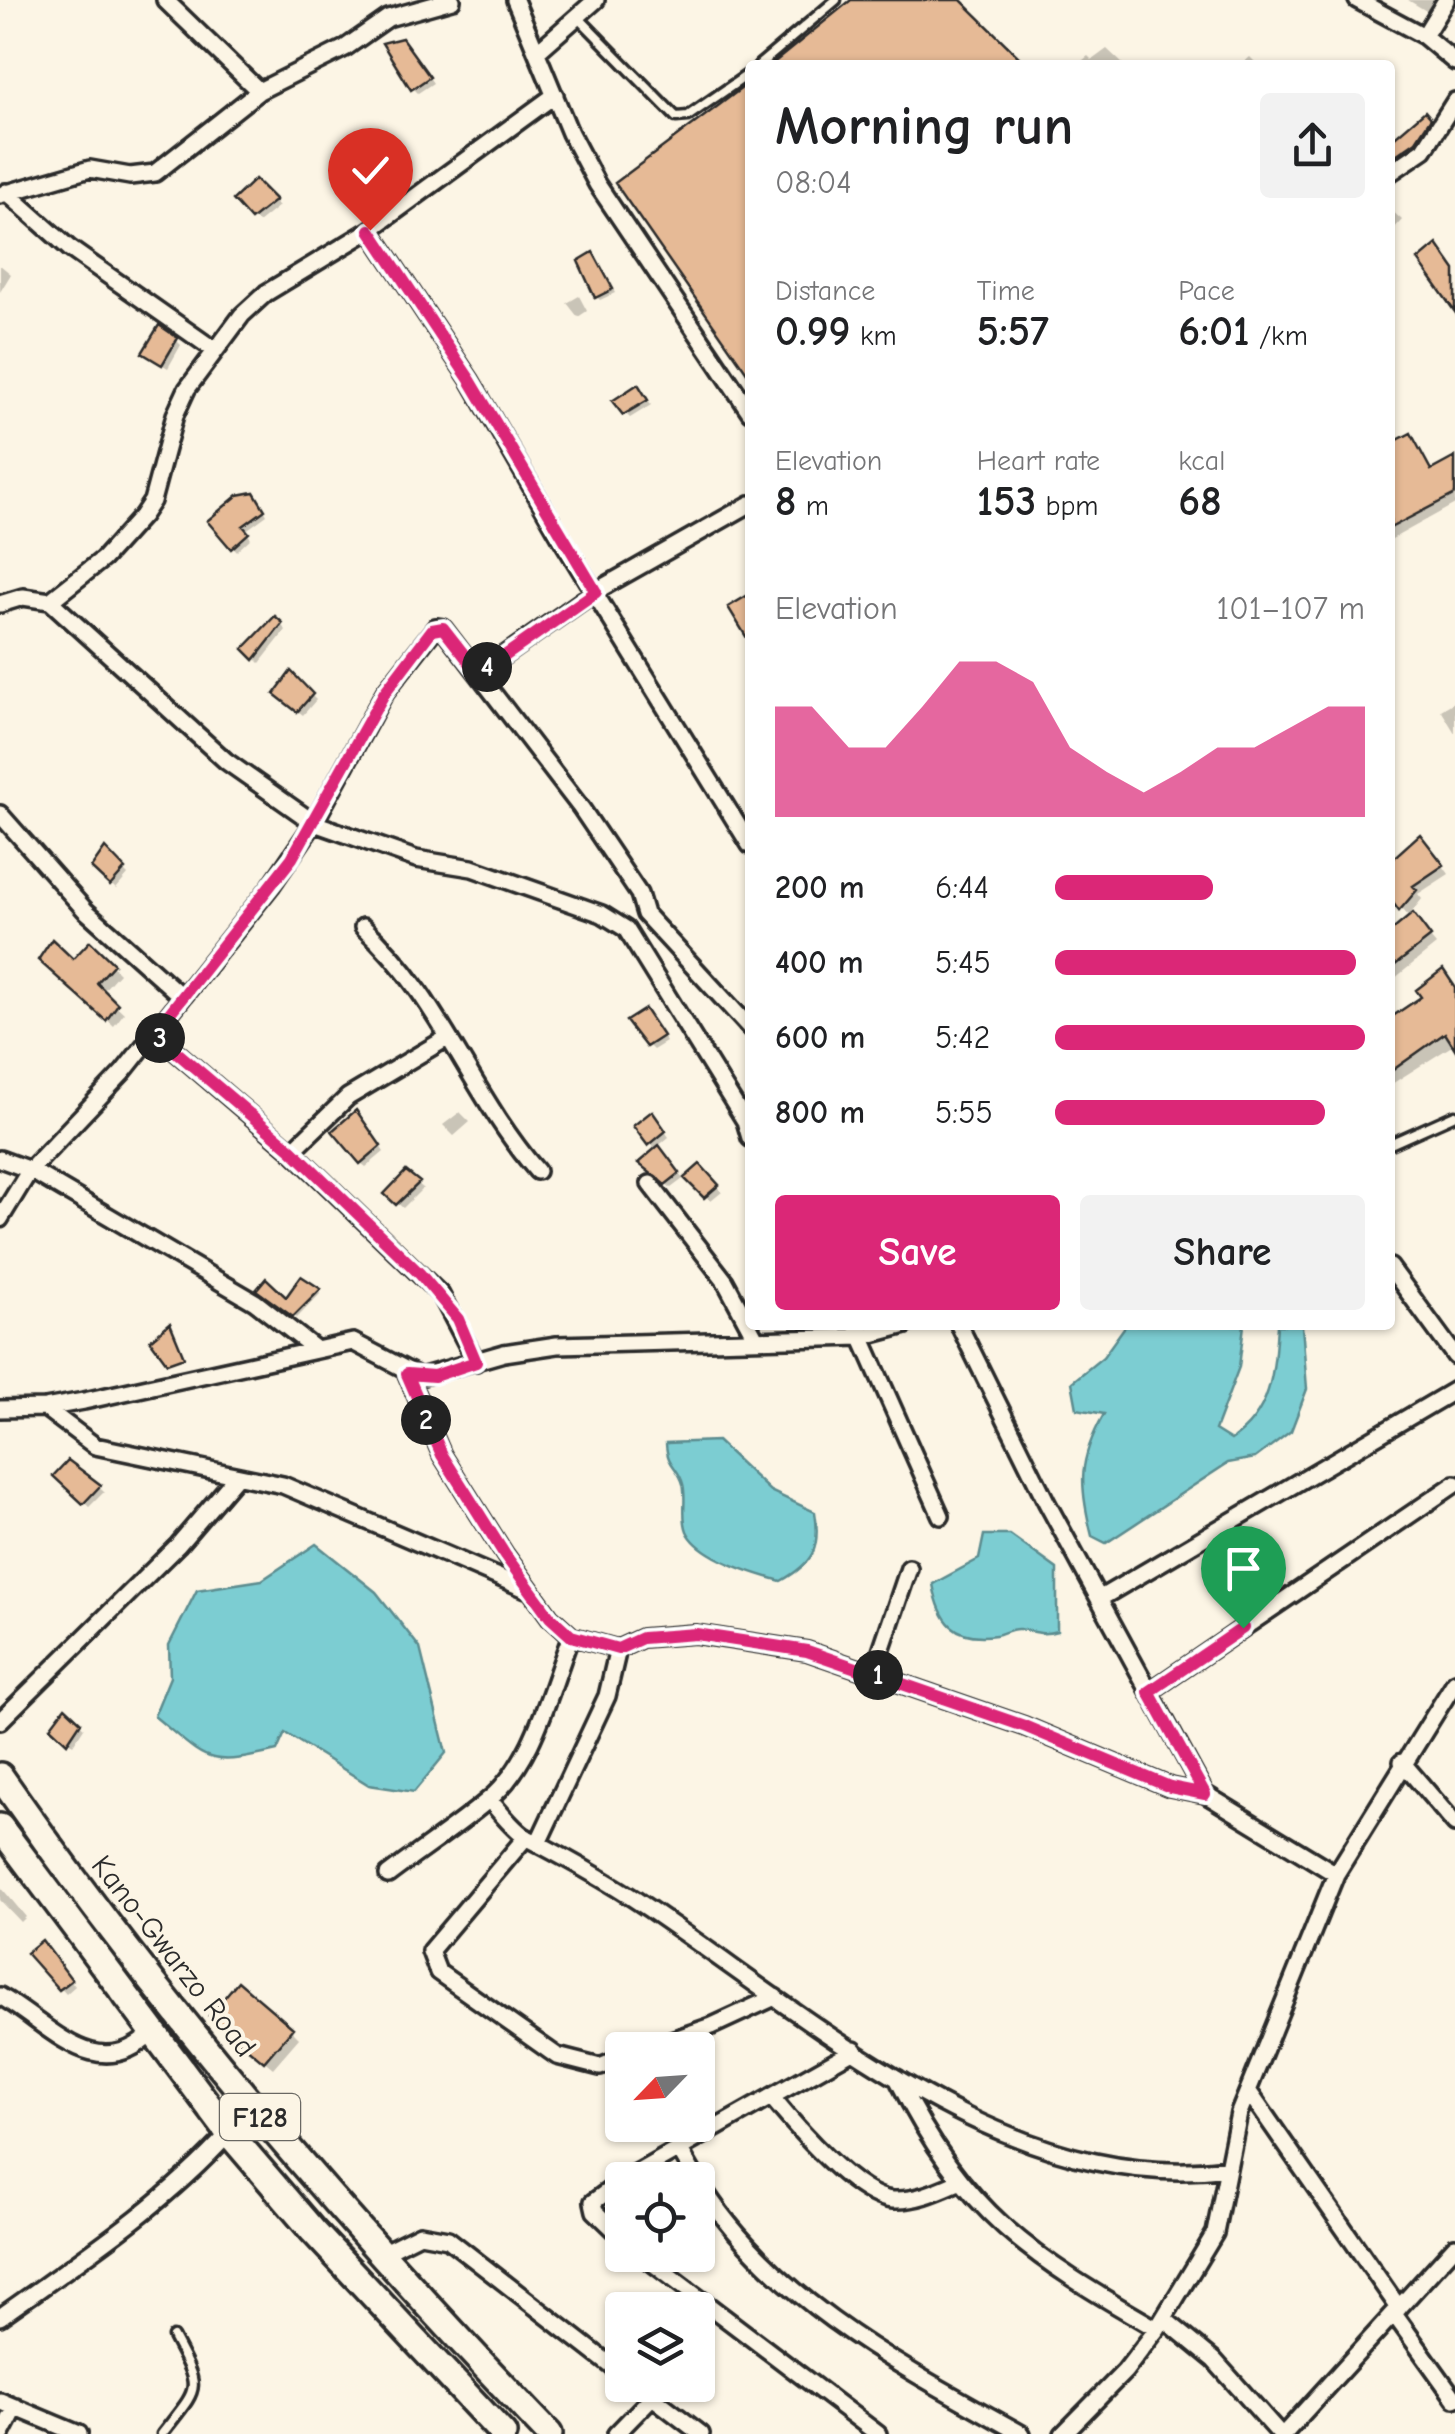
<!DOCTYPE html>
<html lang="en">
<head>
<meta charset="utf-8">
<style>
  :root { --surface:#fff; --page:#f2f2f2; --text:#202124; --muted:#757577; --accent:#db2777 }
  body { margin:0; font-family:"Comic Neue",sans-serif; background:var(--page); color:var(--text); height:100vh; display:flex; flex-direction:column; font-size:38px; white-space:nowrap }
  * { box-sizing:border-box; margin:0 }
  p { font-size:32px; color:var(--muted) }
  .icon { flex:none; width:55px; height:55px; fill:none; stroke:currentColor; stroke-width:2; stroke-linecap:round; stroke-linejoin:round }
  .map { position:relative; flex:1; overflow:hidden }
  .side { position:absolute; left:745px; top:60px; width:650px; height:1270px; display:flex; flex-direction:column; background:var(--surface); border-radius:10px; box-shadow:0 2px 8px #0004 }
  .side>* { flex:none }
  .needle { width:65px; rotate:245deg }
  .tools { position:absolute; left:605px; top:2032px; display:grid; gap:20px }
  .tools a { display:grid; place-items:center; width:110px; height:110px; border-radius:10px; background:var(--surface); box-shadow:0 2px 8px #0004; font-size:50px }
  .pin { position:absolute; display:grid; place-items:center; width:85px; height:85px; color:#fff; margin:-102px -42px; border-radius:50% 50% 50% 0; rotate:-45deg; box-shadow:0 0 10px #0007 }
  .pin .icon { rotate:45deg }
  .km { position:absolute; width:50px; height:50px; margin:-25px; border-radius:50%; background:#222; color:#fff; font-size:28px; line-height:50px; text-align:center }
  .round { display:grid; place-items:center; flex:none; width:105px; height:105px; border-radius:10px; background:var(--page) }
  .overview { display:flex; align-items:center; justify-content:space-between; height:170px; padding:0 30px }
  h1 { font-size:55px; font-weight:800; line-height:75px }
  .stats { display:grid; grid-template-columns:repeat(3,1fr); gap:15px; height:170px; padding:10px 30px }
  .stats div { display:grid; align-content:center }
  .stats b { font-size:42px; font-weight:800 }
  .stats small { font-size:28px; font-weight:400 }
  .stats p { font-size:28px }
  .chart { height:280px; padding:20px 30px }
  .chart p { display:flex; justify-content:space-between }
  .chart svg { width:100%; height:180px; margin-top:10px; fill:var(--accent); opacity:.7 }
  .button { display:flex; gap:20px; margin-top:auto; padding:20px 30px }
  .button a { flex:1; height:115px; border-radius:10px; background:var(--accent); color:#fff; font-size:40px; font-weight:800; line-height:115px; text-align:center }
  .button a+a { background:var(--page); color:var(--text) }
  ul { padding:0 30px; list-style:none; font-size:32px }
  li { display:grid; grid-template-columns:160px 120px 1fr; align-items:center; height:75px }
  li i { height:25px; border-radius:12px; background:var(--accent) }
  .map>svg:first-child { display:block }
  .water { fill:#7ccdd2; stroke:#5c8c8f; stroke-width:2.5 }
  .shadow { fill:#0003 }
  .building { fill:#e6ba96; stroke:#2b2b2b; stroke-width:2.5 }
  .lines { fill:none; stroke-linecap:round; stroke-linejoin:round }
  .lane-casing { stroke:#2b2b2b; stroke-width:15 }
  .street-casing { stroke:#2b2b2b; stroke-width:22 }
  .primary-casing { stroke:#2b2b2b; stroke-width:32 }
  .lane { stroke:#fcf5e5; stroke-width:8 }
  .street { stroke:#fcf5e5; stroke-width:15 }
  .primary { stroke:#fcf5e5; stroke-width:25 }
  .route-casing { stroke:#fff; stroke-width:20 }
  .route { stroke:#db2777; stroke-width:12 }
  .labels { text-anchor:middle; stroke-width:8; stroke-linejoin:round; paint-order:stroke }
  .shield { fill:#fcf5e5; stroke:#6a6863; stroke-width:2.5 }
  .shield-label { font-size:28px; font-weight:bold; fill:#2b2b2b }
  .street-label { font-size:30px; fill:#2b2b2b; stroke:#fcf5e5 }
</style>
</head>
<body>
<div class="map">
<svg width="1455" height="2434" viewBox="0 0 1455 2434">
  <rect width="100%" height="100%" fill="#fcf5e5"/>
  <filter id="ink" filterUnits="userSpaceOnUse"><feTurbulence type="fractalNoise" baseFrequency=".01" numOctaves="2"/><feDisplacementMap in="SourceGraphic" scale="20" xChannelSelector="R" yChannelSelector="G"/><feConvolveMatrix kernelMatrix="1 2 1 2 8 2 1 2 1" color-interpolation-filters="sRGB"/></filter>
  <g filter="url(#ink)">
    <path class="water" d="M1126,1325H1244L1239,1367L1215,1430L1231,1440C1272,1413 1274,1371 1277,1325H1302L1307,1389L1291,1431L1255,1458L1228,1463L1106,1543L1092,1536C1079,1485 1078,1460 1104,1414L1077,1409L1072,1382L1103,1357Z
      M717,1441L770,1491L815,1512C821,1549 813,1563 781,1581C755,1574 699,1558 687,1531C681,1516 687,1499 683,1484C678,1466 667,1467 666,1443Z
      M984,1535H1010L1057,1569V1631C1040,1636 1035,1631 1019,1629C1011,1628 1003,1634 996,1635C954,1641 940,1622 933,1584L979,1559Z
      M316,1544L376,1592L420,1648L446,1753L414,1792L369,1785L285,1733L277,1751C205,1768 209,1761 154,1716L170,1677L169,1645L197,1590L262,1580Z"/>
    <path class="shadow" d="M1408,0H1435L1428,12Z
      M407,46L433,83L418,93L413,88Z
      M1107,49L1124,65H1077L1088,56L1092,60Z
      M1250,57L1258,65H1241Z
      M1425,114L1434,125L1421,146L1392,166L1390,145Z
      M255,182L279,206L258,223L236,200Z
      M1390,209L1402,220L1390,233Z
      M596,259L615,293L600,300L597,297Z
      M0,265L11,274L0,292Z
      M579,296L587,311L578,317L567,303Z
      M176,340L181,345L168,368L150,357Z
      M642,392L651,405L630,418L625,413Z
      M1410,436L1433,471L1455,460V504L1390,540V447Z
      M258,499L267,515L245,531L251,538L237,551L211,522Z
      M275,619L286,630L260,663L246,649Z
      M291,675L316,700L303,715L282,699Z
      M1454,702L1455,703V733L1441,710Z
      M1427,844L1449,874L1418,894L1422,899L1410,914L1436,945L1390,982V935L1410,918L1390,895V858L1393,862Z
      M105,852L128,875L116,889L94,868Z
      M90,944L119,973L102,992L124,1013L114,1026L41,959L73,963Z
      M1455,987V1044L1390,1085V1021Z
      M649,1017L666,1042L653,1050L648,1045Z
      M460,1112L470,1122L454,1136L443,1125Z
      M360,1118L384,1152L366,1167L361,1163Z
      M657,1120L669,1137L657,1147L683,1179L671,1188L642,1163L656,1150L637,1126Z
      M700,1168L722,1192L711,1201L688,1179Z
      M418,1184L423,1188L403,1208L387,1194Z
      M260,1290L286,1301L321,1293L297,1318Z
      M57,1476L99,1487L104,1492L89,1507Z
      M65,1711L84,1728L73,1745L53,1726Z
      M0,1886L26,1917L21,1922L0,1900Z
      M46,1948L75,1986L66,1994L30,1954Z
      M220,2024L291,2030L299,2038L273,2068Z"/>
    <path class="building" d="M851,0H961L1027,65H771Z
      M402,38L430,77L411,90L382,43Z
      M750,82V377L615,183Z
      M1425,111L1431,118L1416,141L1390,159V141Z
      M255,179L276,200L251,220L233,200Z
      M1437,244L1455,270V312L1418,260Z
      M593,252L613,289L595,298L578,261Z
      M159,325L178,338L162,365L142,353Z
      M638,384L648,400L623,415L612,401Z
      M1411,433L1431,470L1455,457V494L1390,528V444Z
      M254,492L265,510L243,526L249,533L231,549L207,521L238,495Z
      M750,594V643L728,607Z
      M275,616L283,623L254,660L243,649Z
      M291,671L313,694L297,712L274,694Z
      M1420,834L1444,865L1413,886L1417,890L1399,911L1390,899V861Z
      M105,848L125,869L110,886L91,868Z
      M1413,913L1431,937L1390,969V932Z
      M52,939L73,959L90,941L114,964L97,983L118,1004L106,1021L38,960Z
      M1443,969L1455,987V1049L1445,1033L1390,1072V1018L1421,997L1416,990Z
      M645,1009L663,1036L646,1047L626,1021Z
      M356,1110L381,1146L360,1164L332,1131Z
      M652,1111L666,1131L648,1146L633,1126Z
      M659,1145L680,1173L665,1185L638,1163Z
      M700,1164L719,1185L704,1198L684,1178Z
      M406,1171L420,1182L396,1205L384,1194Z
      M301,1276L321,1289L293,1317L256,1290L266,1278L286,1297Z
      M170,1323L184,1357L167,1363L150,1340Z
      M68,1460L101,1485L83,1504L53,1476Z
      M65,1707L81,1722L67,1743L50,1727Z
      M42,1940L72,1980L59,1990L26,1953Z
      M238,1981L293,2028L264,2062L209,2016Z"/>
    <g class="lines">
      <g class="lane-casing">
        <path id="lane" d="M578,17L676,117L688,116L750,73
          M759,65L836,0
          M1390,1144L1455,1115
          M162,2434C200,2385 202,2392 173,2337"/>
      </g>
      <g class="street-casing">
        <path id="street" d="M165,0L259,91
          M515,0L570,133L597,184L750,412
          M1357,0L1424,36L1455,62
          M1424,36L1446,0
          M537,52L596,0
          M1390,173L1424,150L1455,101
          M6,192L69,248L213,349
          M0,195L90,169L130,176L155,173L259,91L345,48L388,18L452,0
          M370,230L470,380L565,545L750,845
          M50,601L226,761L314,823L416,859L472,868L602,914L626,929L745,1121L750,1138
          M0,604L23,597L50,601L103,559L142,516L152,501L175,415L187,389L242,315L266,293L370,230L555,95
          M479,673L596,591L750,504
          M0,814L85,910L182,997
          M363,927C439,995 471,1095 537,1171
          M154,1033L292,1151L441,1295L476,1362
          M292,1151L348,1097L447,1038
          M0,1159L30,1170L255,1302L314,1348
          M650,1184L725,1281L756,1339
          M0,1219L30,1170L123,1072L271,886L314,823L385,692L436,627L443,628L581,808L639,894L645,914L750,1028
          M1390,1267L1455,1356
          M856,1325L941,1516
          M959,1325L1047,1503L1205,1794
          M407,1374L442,1455L505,1555L550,1617L571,1636L618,1649L642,1638L695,1634L807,1651L1024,1726L1170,1787L1205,1794L1336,1874
          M45,1408L95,1446L283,1485L526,1589
          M0,1409L45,1408L84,1401L353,1342L420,1377L504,1353L557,1345L861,1337L906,1325
          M1099,1599L1455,1390
          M873,1674L909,1568
          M1149,1692L1455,1484
          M0,1721L178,1545L237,1476
          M1402,1762L1455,1824
          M489,1800C500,1811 513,1830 527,1838C574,1862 620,1888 664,1919C828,2032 1017,2196 1228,2168
          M526,1837L430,1951L438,1972L557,2056L600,2067L622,2058
          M539,1841L607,1696L618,1649
          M388,1875C421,1850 456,1827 487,1801C534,1764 550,1689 571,1636
          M0,1996C51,2025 96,2086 152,2033
          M643,2050L712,2026L775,1997
          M897,2078C965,2214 1030,2256 1157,2329
          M1249,2092L1399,2308
          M773,2099C796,2127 856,2197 893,2200C918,2201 940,2190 961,2181
          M675,2125L678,2147L697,2180
          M624,2180L854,2050
          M698,2180C769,2299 905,2369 1022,2434
          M622,2181L593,2202L595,2211L622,2237
          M378,2255L420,2234L448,2239L622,2374
          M642,2255L878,2434
          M1394,2314L1455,2399
          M0,2317C80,2260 163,2206 229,2133
          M1164,2319L1214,2360L1280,2434
          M637,2385L701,2434
          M0,2401L79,2434
          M2,2434L16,2407
          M616,2434L652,2397
          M1063,2434L1125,2371L1157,2329L1215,2233L1239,2113L1336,1874L1455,1682
          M1284,2434L1455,2246"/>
      </g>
      <g class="primary-casing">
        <path id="primary" d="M0,1776C167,2016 347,2223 549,2434
          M0,1827L229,2133L313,2231L503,2434"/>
      </g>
      <use href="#lane" class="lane"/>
      <use href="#street" class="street"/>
      <use href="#primary" class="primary"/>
    </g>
  </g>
  <g class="lines" filter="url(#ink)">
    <g class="route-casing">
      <path id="route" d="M370,230L470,380L596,592L479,674L443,628L432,630L385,692L292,858L154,1033L292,1150L420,1274L458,1319L476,1362L434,1376L407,1374L442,1455L505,1555L550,1617L571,1636L618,1649L642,1638L696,1634L807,1651L1024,1726L1170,1787L1205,1794L1149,1692L1243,1628"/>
    </g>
    <use href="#route" class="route"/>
  </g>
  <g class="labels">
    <rect class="shield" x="220" y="2094" width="80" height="46" rx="8"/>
    <g class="shield-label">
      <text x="260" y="2127">F128</text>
    </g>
    <g class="street-label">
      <text transform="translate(174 1956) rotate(52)" y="10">Kano-Gwarzo Road</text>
    </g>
  </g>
</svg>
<div class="tools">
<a><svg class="needle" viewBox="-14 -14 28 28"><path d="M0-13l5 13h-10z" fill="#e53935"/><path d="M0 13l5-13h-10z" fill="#757577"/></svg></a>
<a><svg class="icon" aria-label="locate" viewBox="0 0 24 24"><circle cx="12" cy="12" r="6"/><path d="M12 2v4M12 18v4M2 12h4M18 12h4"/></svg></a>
<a><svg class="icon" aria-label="layers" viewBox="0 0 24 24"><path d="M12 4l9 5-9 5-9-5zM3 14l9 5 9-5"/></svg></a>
</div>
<div class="pin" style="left:1243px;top:1628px;background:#1e9e55"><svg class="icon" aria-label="arrive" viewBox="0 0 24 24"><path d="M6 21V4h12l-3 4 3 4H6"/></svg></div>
<div class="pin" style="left:370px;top:230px;background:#d93025"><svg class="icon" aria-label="check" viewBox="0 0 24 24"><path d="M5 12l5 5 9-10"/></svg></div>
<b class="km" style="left:878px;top:1675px">1</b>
<b class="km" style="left:426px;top:1420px">2</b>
<b class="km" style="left:160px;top:1038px">3</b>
<b class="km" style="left:487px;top:667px">4</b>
<section class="side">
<div class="overview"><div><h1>Morning run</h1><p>08:04</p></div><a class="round"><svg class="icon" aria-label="share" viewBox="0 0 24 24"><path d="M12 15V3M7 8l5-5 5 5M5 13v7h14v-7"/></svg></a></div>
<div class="stats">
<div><p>Distance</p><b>0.99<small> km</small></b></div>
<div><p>Time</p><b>5:57</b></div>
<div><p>Pace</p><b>6:01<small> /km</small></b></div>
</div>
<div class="stats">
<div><p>Elevation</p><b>8<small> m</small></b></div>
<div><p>Heart rate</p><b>153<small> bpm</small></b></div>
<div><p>kcal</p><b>68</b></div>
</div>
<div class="chart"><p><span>Elevation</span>101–107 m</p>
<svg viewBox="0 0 160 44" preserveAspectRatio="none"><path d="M0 44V17L10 17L20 27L30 27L40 17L50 6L60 6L70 11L80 27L90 33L100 38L110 33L120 27L130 27L140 22L150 17L160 17V44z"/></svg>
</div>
<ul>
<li><b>200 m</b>6:44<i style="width:51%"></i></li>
<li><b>400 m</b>5:45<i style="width:97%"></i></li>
<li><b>600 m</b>5:42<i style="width:100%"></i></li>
<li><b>800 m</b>5:55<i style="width:87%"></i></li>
</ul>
<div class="button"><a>Save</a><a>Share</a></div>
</section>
</div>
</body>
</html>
